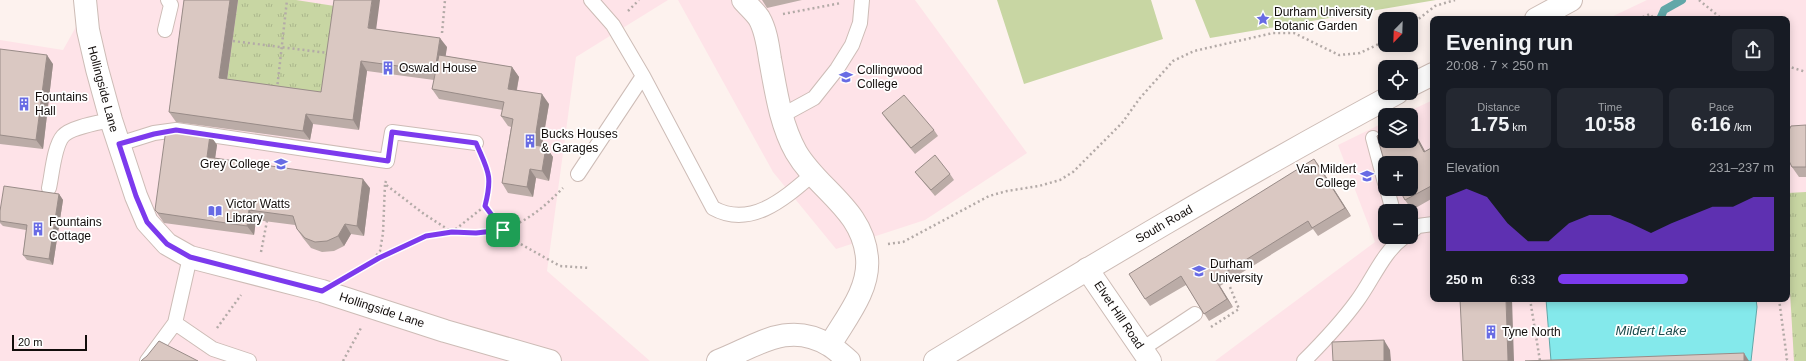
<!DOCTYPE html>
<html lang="en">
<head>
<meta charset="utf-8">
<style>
  :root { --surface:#171b24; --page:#242831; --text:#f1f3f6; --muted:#9ea1a6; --accent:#7c3aed }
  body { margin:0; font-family:Arial,sans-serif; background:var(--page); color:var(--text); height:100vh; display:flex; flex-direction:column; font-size:15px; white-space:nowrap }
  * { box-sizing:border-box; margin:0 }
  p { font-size:13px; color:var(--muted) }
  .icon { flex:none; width:22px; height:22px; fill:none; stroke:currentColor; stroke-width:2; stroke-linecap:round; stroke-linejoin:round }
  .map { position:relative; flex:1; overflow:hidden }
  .side { position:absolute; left:1430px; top:16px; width:360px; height:286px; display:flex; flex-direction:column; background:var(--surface); border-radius:8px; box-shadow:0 2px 10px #0003 }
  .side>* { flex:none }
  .needle { width:26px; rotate:203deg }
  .controls { position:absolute; left:1378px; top:12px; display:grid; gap:8px }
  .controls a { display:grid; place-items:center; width:40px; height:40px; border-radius:8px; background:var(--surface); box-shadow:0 2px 10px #0003; font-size:20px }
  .scale { position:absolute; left:12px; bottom:10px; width:75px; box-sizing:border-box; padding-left:4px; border:2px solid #120d0b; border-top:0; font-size:11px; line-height:14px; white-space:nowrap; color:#120d0b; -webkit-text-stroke:3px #fff; paint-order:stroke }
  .pin { position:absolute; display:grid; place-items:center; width:34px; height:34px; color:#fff; margin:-17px; border-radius:8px; box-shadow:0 2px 6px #0006 }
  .round { display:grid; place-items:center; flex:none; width:42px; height:42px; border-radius:8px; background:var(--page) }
  .overview { display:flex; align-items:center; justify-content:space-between; height:68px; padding:0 16px }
  h1 { font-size:22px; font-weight:700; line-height:30px }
  .stats { display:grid; grid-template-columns:repeat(3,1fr); gap:6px; height:68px; padding:4px 16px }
  .stats div { display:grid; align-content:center; border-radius:8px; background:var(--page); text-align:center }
  .stats b { font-size:20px; font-weight:700 }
  .stats small { font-size:11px; font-weight:400 }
  .stats p { font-size:11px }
  .chart { height:112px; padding:8px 16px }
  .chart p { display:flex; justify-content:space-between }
  .chart svg { width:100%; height:72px; margin-top:4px; fill:var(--accent); opacity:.7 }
  ul { padding:0 16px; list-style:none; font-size:13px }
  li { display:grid; grid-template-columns:64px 48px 1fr; align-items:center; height:30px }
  li i { height:10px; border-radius:5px; background:var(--accent) }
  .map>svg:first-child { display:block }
  .education { fill:#fee3e8; fill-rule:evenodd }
  .grass { fill:url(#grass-tufts) }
  .garden { fill:#c8d6a3 }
  .water { fill:#84e9eb; stroke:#62a7a8 }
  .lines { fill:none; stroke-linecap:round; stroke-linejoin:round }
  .stream { stroke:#62a7a8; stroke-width:8 }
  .service-casing { stroke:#cdbcb6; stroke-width:16 }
  .minor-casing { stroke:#cdbcb6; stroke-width:24 }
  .primary-casing { stroke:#cdbcb6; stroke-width:24 }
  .path { stroke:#b3aaa7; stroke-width:2.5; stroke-dasharray:2 3; stroke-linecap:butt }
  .service { stroke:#fff; stroke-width:14 }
  .minor { stroke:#fff; stroke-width:22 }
  .primary { stroke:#fff; stroke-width:22 }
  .wall { fill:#bbaca7 }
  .shaded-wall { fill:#998c88 }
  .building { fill:#dac8c2; stroke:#998c88 }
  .route-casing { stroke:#fff; stroke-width:8 }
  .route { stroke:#7c3aed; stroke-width:5 }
  .labels { text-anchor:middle; stroke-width:3.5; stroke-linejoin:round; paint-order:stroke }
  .poi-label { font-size:12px; fill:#120d0b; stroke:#fff; text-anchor:start }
  .street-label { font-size:12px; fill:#120d0b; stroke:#fff }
  .water-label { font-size:13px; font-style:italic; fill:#1c4b4c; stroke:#fff }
</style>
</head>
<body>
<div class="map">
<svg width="1806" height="361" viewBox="0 0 1806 361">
  <defs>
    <pattern id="grass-tufts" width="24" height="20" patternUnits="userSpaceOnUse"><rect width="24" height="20" fill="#c8d6a3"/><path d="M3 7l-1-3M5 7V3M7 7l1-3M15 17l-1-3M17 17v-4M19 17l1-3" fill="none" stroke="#abb68b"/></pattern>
  </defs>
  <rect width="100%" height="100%" fill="#fdf2ee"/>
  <path class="education" d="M91,0H668L576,57L547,271L650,361H0V40L63,50Z
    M678,0H915L1027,153L925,220L836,249L773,172Z
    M1647,0H1806V361H1215L1375,242L1338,145L1385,122V141H1411V115H1401L1433,100V299H1787V19H1607ZM1385,163H1411V189H1385ZM1385,211H1411V237H1385Z"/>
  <path class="grass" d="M238,0H296L341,7L327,102L226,87Z
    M1806,192V361H1794L1787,239V193Z"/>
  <path class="garden" d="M997,0H1151L1163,39L1024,84Z
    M1195,0H1436L1210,38Z"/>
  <path class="water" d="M1546,299H1756L1757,307L1751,361H1551Z"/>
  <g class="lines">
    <path class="stream" d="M1660,19L1664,10L1682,0"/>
    <g class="service-casing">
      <path id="service" d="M591,0L613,25L643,76L713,208C751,229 785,198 813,174
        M165,30L171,5L168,0
        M781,116L814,98L837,69L852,45L860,23L862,0
        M1373,138L1385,183
        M119,144L154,133L176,130L387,161L392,132L476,143
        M578,174L643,76
        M49,188C52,175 54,146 63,136C71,127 98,123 111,120
        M1387,189L1393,211
        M1411,232L1418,226L1433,224
        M190,257L175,323L213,349L249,361
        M1142,349L1195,314
        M147,361L175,323
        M1304,361C1323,342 1341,323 1357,301C1372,281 1383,252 1404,237"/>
    </g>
    <g class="minor-casing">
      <path id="minor" d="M85,0L88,30L97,69L111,120L136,196L147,222L167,244L190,257L322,291L445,331L550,361
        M743,0C748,6 755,12 759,18C766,30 768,46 770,59C776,91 780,123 796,152C818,190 863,209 867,258C870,290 845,319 830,345
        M1087,269L1150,361
        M718,361C757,346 788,320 829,345C836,349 843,356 849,361"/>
    </g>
    <g class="primary-casing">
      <path id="primary" d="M1536,19L1571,0
        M1411,85L1433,74
        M935,361C1087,269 1240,177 1397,93"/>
    </g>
    <path class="path" d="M1699,0L1722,19
      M628,11L639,0
      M783,14L841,3
      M1638,19L1650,14L1654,19
      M1411,25L1435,6L1455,0
      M442,33L445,0
      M233,41L328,53
      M1787,66L1806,72
      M277,89L287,0
      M484,160C492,178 490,187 485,206L503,229L517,242L560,266L590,268
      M386,181L385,184L424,214L452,232L485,206
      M888,244L903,242L989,196L1007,191L1039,186L1060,180L1073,172L1122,123L1140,98L1173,61L1194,51L1273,33H1294L1339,55L1360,53L1385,41
      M261,252L267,221
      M370,263L380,251L383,233L385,184
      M351,275C375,262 399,244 426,236C442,231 458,233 474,233C515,232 536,215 563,188
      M1530,299L1540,361
      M1779,299L1787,359L1784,361
      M1211,327L1239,309L1230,287
      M217,328L241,295
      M343,361L361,328"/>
    <use href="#service" class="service"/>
    <use href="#minor" class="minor"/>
    <use href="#primary" class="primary"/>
  </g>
  <path class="wall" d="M184,0H238L227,79L321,92L376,29L447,47L445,56L512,67L519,77L517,90L549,104L542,147H546L553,157L549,181L536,178L533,197L508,193L502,183L511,127L508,126L501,116L503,110L439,99L432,89L434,80L367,71L359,130L313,124L310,140L176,122L169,112Z
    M762,0H802L767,8Z
    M0,49L53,64L43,149L0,144Z
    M882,113L934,130L938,136L915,154L886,119Z
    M1806,125V177H1799L1792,167Z
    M1411,126L1425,152L1433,147V198L1412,210L1405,200L1411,141Z
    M210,135L217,145L215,158L370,188L364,236L351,234L344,246L334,251L322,252L311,248L303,238L297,229L295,225L256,220L254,235L164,223L155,210Z
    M1320,167L1351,216L1318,236L1313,229L1220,286L1233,307L1209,321L1186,285L1150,306L1145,299Z
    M915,172L950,174L954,180L935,196L919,177Z
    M59,194L63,200L53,265L27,260L23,255L26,230L3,226L0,223V221Z"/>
  <path class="shaded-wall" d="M230,0H238L226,87L219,78Z
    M372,0H380L375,38L368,28Z
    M440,38L447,47L442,81L435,71Z
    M47,55L53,64L43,149L36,140Z
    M361,61L367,71L359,130L353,120Z
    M512,67L519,77L515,98L508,89Z
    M542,94L549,104L540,155L534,145Z
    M306,114L313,124L310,140L303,131Z
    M1411,126L1413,129L1431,162L1424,152L1411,128Z
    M210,135L217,145L214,166L207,157Z
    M546,147L553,157L549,181L542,171Z
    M1314,159L1320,167L1351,216L1345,208Z
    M530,169L536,178L533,197L527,187Z
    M363,179L370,188L364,236L357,226Z
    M59,194L63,200L53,265L49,259Z
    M249,210L256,220L254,235L247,226Z
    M345,224L351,234L344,246L338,236Z
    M1215,279L1220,286L1233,307L1227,299Z
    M1506,299H1512L1514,361H1508Z
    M1384,340L1390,350L1391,361H1384Z
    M1744,353L1749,361H1744Z"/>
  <path class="building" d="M184,0H230L219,78L321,92L334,0H372L368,28L440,38L435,71L361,61L353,120L306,114L303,131L169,112Z
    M0,49L47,55L36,140L0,135Z
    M439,55L512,67L508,89L542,94L534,145L546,147L542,171L530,169L527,187L502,183L513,119L501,116L504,102L432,89Z
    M904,95L934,130L911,148L882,113Z
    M1806,125V167H1792L1787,157V134L1791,126Z
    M1411,128L1424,152L1433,147V185L1405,200L1399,189H1411V163H1385V164L1377,136L1385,131V141H1411Z
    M166,129L210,135L207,157L363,179L357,226L345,224L338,236L327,241L315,242L305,238L297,229L293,216L249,210L247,226L158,213L155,210Z
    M935,155L950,174L931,190L915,172Z
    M1314,159L1345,208L1312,228L1308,221L1215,279L1227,299L1204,314L1181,276L1145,299L1129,274Z
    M4,186L59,194L49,259L23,255L27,225L0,221V211Z
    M1460,299H1506L1508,361H1463Z
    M1384,340V361H1333L1332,342Z
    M159,341L198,361H141L142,360L147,356Z
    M1744,353V361H1525Z"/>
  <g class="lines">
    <g class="route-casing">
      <path id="route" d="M176,130L388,161L392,132L476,143C488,171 493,175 485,206L503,230L476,233L452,232L426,236L379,258L322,291L190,257L167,244L147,222L136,196L119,144L154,134Z"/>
    </g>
    <use href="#route" class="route"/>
  </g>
  <defs>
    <g id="sight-bare" transform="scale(1.08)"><path d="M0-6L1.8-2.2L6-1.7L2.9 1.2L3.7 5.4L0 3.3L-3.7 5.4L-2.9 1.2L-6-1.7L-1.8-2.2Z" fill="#686be4" stroke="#fff" stroke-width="2.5" paint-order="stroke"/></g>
    <g id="building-bare" transform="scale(1.08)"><path d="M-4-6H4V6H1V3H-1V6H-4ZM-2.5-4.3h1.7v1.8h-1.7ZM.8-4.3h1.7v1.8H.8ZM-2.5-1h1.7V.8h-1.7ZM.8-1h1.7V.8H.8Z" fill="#686be4" stroke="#fff" stroke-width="2.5" paint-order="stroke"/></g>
    <g id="university-bare" transform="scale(1.08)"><path d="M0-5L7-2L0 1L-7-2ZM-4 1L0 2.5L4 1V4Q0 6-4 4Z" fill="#686be4" stroke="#fff" stroke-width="2.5" paint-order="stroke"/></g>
    <g id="library-bare" transform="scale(1.08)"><path d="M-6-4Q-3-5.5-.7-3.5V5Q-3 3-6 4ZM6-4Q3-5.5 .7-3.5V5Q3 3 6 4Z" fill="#686be4" stroke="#fff" stroke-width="2.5" paint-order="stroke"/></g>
  </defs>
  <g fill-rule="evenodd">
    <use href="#sight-bare" x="1263" y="19"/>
    <use href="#building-bare" x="388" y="68"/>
    <use href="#university-bare" x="846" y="77"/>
    <use href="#building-bare" x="24" y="104"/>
    <use href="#building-bare" x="530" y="141"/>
    <use href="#university-bare" x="281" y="164"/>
    <use href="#university-bare" x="1367" y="176"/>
    <use href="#library-bare" x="215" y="211"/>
    <use href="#building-bare" x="38" y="229"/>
    <use href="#university-bare" x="1199" y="271"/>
    <use href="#building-bare" x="1491" y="332"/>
  </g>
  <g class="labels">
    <g class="poi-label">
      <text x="1274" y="16">Durham University<tspan x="1274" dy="14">Botanic Garden</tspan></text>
      <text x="399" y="72">Oswald House</text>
      <text x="857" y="74">Collingwood<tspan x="857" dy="14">College</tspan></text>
      <text x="35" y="101">Fountains<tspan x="35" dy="14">Hall</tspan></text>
      <text x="541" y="138">Bucks Houses<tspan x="541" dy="14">&amp; Garages</tspan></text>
      <text x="270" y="168" text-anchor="end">Grey College</text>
      <text x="1356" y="173" text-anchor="end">Van Mildert<tspan x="1356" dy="14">College</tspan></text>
      <text x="226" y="208">Victor Watts<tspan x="226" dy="14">Library</tspan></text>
      <text x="49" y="226">Fountains<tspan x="49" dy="14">Cottage</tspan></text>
      <text x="1210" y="268">Durham<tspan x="1210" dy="14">University</tspan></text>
      <text x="1502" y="336">Tyne North</text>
    </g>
    <g class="street-label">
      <text transform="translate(103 89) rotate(75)" y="4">Hollingside Lane</text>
      <text transform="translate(1164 224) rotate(-30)" y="4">South Road</text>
      <text transform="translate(382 310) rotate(18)" y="4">Hollingside Lane</text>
      <text transform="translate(1119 315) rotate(56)" y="4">Elvet Hill Road</text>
    </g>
    <g class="water-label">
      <text x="1651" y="335">Mildert Lake</text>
    </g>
  </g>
</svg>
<div class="controls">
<a><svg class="needle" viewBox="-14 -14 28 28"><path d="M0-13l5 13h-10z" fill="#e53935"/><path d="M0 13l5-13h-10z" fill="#9ea1a6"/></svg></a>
<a><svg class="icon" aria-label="locate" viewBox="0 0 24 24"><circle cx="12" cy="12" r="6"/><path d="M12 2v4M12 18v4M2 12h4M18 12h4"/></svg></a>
<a><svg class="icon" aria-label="layers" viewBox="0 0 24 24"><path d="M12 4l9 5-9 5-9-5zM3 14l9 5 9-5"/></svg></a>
<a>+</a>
<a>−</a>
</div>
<div class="scale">20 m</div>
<div class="pin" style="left:503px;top:230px;background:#1e9e55"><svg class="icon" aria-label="arrive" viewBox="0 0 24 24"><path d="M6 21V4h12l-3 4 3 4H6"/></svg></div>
<section class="side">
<div class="overview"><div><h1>Evening run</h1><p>20:08 · 7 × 250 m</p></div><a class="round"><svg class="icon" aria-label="share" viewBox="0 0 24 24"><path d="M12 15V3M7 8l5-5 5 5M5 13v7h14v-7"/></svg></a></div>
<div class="stats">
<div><p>Distance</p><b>1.75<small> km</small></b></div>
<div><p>Time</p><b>10:58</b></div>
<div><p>Pace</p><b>6:16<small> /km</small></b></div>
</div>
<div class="chart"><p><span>Elevation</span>231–237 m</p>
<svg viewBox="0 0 160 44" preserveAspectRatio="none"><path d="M0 44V11L10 6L20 11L30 27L40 38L50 38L60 27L70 22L80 22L90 27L100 33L110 27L120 22L130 17L140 17L150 11L160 11V44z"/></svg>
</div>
<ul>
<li><b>250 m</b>6:33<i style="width:60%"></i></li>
</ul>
</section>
</div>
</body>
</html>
